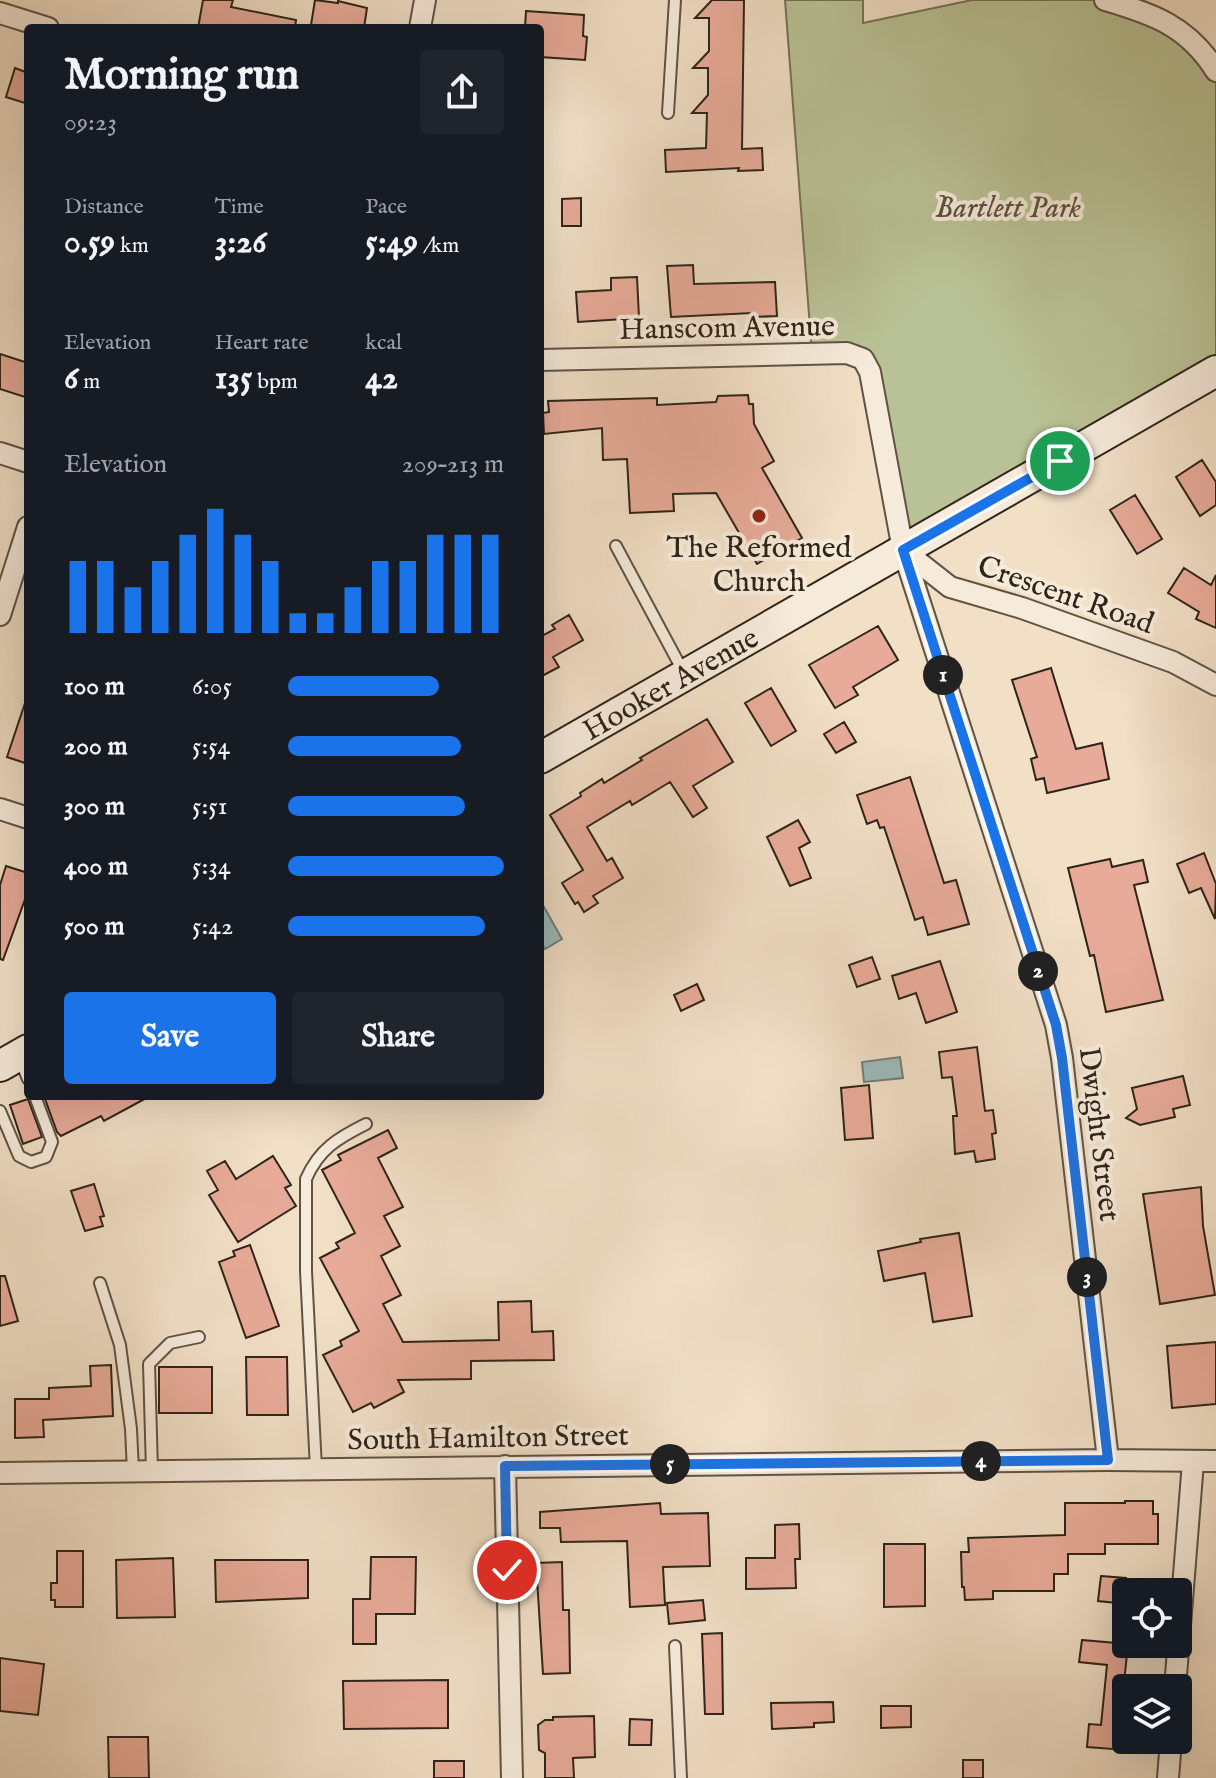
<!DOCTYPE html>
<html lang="en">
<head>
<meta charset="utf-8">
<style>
  :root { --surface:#171b24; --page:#20242c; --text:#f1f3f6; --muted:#9ea1a6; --accent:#1a73e8 }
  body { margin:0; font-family:"IM FELL English",serif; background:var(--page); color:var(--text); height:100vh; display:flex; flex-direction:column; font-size:30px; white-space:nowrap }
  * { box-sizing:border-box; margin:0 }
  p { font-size:26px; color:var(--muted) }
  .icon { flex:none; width:44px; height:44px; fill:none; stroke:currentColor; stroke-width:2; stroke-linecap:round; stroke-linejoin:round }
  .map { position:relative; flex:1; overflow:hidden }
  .drawer { position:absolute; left:24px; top:24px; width:520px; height:1076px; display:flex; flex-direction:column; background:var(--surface); border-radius:8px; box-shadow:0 8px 32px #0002 }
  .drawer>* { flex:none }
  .buttons { position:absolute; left:1112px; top:1578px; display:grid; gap:16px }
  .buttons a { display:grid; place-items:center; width:80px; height:80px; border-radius:8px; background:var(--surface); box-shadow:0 8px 32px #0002; font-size:40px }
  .pin { position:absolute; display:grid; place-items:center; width:68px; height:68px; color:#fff; margin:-34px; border:4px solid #fff; border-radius:50%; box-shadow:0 2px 8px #0007 }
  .km { position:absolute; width:40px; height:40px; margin:-20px; border-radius:50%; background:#222; color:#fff; font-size:22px; line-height:40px; text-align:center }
  .round { display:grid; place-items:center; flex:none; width:84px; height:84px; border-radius:8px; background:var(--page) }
  .head { display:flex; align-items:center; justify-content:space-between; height:136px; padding:0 40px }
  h1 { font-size:44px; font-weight:700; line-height:60px }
  .figures { display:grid; grid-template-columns:repeat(3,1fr); gap:12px; height:136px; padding:8px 40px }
  .figures div { display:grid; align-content:center }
  .figures b { font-size:34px; font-weight:700 }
  .figures small { font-size:22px; font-weight:400 }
  .figures p { font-size:22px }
  .chart { height:224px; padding:16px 40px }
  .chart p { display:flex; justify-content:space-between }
  .chart svg { width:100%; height:144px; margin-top:8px; stroke:var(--accent); stroke-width:6 }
  .action { display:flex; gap:16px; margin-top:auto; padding:16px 40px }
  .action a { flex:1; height:92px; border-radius:8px; background:var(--accent); color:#fff; font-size:32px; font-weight:700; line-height:92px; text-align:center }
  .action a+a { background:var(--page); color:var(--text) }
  ul { padding:0 40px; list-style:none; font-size:26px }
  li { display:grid; grid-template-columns:128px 96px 1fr; align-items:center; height:60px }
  li i { height:20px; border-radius:10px; background:var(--accent) }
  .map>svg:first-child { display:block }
  .green { fill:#b9c296; stroke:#747357; stroke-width:2 }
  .water { fill:#9dbbbc; stroke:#717f7a; stroke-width:2 }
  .building { fill:#e8ab99; stroke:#2f2418; stroke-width:2 }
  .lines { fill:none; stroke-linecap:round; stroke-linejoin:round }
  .lane-casing { stroke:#605344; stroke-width:14 }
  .street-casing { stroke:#605344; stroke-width:24 }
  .secondary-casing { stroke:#2f2418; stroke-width:34 }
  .lane { stroke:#f6eada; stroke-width:10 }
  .street { stroke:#f6eada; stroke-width:20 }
  .secondary { stroke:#f6eada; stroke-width:30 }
  .route-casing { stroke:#fff; stroke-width:16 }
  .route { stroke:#1a73e8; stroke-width:10 }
  .poi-dot { fill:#8f2418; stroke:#f6eada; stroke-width:3 }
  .labels { text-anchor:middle; stroke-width:8; stroke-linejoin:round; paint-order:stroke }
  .park-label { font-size:30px; font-style:italic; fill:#58533e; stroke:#f6eada }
  .street-label { font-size:30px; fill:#2f2418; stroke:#f6eada }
  .poi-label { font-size:30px; fill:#2f2418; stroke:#f6eada }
</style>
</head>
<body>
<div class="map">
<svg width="1216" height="1778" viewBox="0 0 1216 1778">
  <rect width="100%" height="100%" fill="#f1dfc6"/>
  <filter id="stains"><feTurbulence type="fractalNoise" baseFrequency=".0025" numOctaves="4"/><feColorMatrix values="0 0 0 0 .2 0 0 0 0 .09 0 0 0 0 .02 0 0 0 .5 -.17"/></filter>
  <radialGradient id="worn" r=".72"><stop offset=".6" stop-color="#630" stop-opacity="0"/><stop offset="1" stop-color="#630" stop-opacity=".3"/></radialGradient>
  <path class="green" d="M785,0H863V23L972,0H1105L1136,9L1216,71V371L903,550L862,359L812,354Z"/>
  <path class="water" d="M544,907L562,939L545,949L540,940V910Z
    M900,1057L903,1078L864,1082L862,1062Z"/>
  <path class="building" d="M203,0H233L231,7L296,20L295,28H198Z
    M315,0L338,3V1L367,8L364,28L311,25Z
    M712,0H744L742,149L762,148L763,170L738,171L739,168L666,172L665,150L706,148L707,113H692L708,95V68H693L709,51V18H695Z
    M526,11L584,15L583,36L587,37L585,60L540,57V28H525Z
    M15,68L28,73V104L6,97Z
    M581,198V226H562V199Z
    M693,265L694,284L775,282L777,316L753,317L752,313L671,317L667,266Z
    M637,277L639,318L578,322L576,292L611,290V278Z
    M0,354L28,363V398L0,389Z
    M748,395L749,404H753L754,424L774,461L762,468L802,538L757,564L716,493L673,494L674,511L630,513L627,459L603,460L602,428L544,434L543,413L549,412L548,401L657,398V405L716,402L718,396Z
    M1202,460L1216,482V505L1200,516L1176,477Z
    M1135,495L1162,539L1137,554L1110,510Z
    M1184,568L1211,585L1216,575V628L1196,619L1199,612L1168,593Z
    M569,615L583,640L553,657L559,667L540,677V633L542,636L555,629L552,625Z
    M878,626L898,660L853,687L858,695L835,708L809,665Z
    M1051,668L1076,749L1102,743L1109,779L1047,793L1044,778L1036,780L1031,759L1037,757L1012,680Z
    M771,688L796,731L771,746L745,703Z
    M25,703L28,704V764L7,757Z
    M707,719L733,762L693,786L707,808L693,817L670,782L632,805L630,801L587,827L607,861L612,858L623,878L593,896L598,903L584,912L578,902L575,904L562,883L583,870L550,815L581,796L580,793L602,779L604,783L642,760L640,758Z
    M844,722L856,742L836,753L824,734Z
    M910,777L944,883L956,880L969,924L928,935L923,917L915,920L884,827L880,828L877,820L867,824L857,795Z
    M798,820L810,842L799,848L811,878L790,886L767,837Z
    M1204,853L1216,884L1215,919L1201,888L1189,893L1177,864Z
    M1110,859L1112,867L1143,860L1148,882L1134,885L1163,1000L1106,1012L1094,955L1090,956L1068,868Z
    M6,866L28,873V891L3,960L0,959V885Z
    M872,957L880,979L857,987L849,965Z
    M940,961L957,1012L926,1023L916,993L899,999L892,976Z
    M697,984L704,1000L681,1011L674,995Z
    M977,1047L985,1111L993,1110L996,1133L992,1134L995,1159L976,1162L974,1151L955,1154L953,1116H957L952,1077L942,1078L939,1052Z
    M1183,1076L1190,1105L1173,1109L1175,1117L1140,1125L1126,1118L1137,1109L1132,1088Z
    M869,1085L873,1138L845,1140L841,1088Z
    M44,1096H150L104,1121L101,1116L61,1136L57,1132Z
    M28,1099L42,1137L23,1144L10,1105Z
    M388,1130L397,1148L378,1158L403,1207L384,1216L400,1246L381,1256L401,1295L383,1304L403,1342L499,1340L498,1302L531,1301L532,1332L553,1331L554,1360L471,1361V1379L398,1380L404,1392L374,1408L371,1403L353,1412L323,1355L342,1346L340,1341L359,1331L320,1258L339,1248L336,1243L355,1233L322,1170L341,1160L338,1155Z
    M273,1156L291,1185L285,1188L296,1206L238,1242L209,1195L218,1190L207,1171L225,1161L236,1179Z
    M94,1184L104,1216L100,1217L103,1226L85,1231L71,1191Z
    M1201,1187L1203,1226L1215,1295L1160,1304L1143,1194Z
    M959,1233L972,1316L933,1322L925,1273L884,1281L878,1251L921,1242L920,1239Z
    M250,1245L279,1326L246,1338L219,1262L235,1256L233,1251Z
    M0,1276H5L18,1321L0,1326Z
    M1216,1342V1404L1172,1408L1167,1346Z
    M246,1357H287L288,1415H247Z
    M111,1365L113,1416L43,1420L44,1437L15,1438V1399H49V1388L91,1386L90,1366Z
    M159,1367H212V1413H159Z
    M1125,1501H1153V1514H1158V1544H1105V1554H1068V1574H1054V1591H993V1599L965,1600L964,1587H962L961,1552H969L968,1538L1065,1535V1503H1125Z
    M660,1503L661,1514L708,1513L710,1566L663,1567L665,1605L630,1607L627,1541L561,1542L560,1528H540V1512Z
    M799,1524L800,1559H795L796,1588L746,1589V1558H775V1525Z
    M884,1544H925V1606L884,1607Z
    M57,1551H83V1607H55V1600H51V1583H57Z
    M371,1557H416L415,1614H376V1644H353V1599H370Z
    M173,1558L175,1617L117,1618L116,1560Z
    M215,1560H308V1598L216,1602Z
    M562,1562L563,1610H569L570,1673L543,1674L536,1563Z
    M1101,1576L1126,1578V1604L1098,1601Z
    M703,1600L705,1620L669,1624L667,1603Z
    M722,1633L723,1714H705L702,1634Z
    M1082,1640L1128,1644L1123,1693L1126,1694V1750L1087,1747L1089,1724L1101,1725L1107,1665L1079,1662Z
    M0,1658L44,1664L38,1715L0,1711Z
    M448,1680V1728L344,1729L343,1681Z
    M833,1702L834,1722L814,1723V1727L772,1729L771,1703Z
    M881,1706H911V1727L881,1728Z
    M594,1716L595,1757L573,1758L574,1778H545V1753L539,1750L538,1725L545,1720H553V1717Z
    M630,1719L652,1720L651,1745H629Z
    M108,1737H148L149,1778H109Z
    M963,1760H983V1778H963Z
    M434,1761H464V1778H434Z"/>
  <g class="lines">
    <g class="lane-casing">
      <path id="lane" d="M668,113L675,0
        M616,546L684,673
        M19,1057L28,1079
        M0,1111L19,1156L31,1162L46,1157L52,1142L35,1096
        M100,1283L120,1345L131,1429L133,1471
        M316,1469L306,1271V1179C319,1149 338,1138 366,1124
        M152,1471L149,1364L170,1343L199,1337
        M675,1646L681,1778"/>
    </g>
    <g class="street-casing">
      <path id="street" d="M1105,0C1153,14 1188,26 1216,71
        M0,13L48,28
        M420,28L425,0
        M540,360L847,353L863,359L870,372L903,550L1056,1025L1062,1058L1108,1460
        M0,453L28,462
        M903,550L950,587L1022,608L1173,662L1216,685
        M0,615L28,527
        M0,809L28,818
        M505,1466L512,1778
        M0,1473L1108,1460L1216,1461
        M1175,1688L1193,1462
        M1168,1778L1171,1740"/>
    </g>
    <g class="secondary-casing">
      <g id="secondary">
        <path id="s1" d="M540,758L1216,371"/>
        <path d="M0,1066L28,1050"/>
      </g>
    </g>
    <use href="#lane" class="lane"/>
    <use href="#street" class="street"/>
    <use href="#secondary" class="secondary"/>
  </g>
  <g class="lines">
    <g class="route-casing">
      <path id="route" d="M507,1570L505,1466L1108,1460L1062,1058L1056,1025L903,550L1060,461"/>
    </g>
    <use href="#route" class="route"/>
  </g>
  <circle class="poi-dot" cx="759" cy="516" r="8"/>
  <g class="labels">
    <g class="park-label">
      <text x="1008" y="217">Bartlett Park</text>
    </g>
    <g class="street-label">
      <text transform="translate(727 327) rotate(-1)" y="10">Hanscom Avenue</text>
      <text transform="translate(1066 594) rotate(19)" y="10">Crescent Road</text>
      <text dy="10" stroke="none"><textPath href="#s1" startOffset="150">Hooker Avenue</textPath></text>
      <text transform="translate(1100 1134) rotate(83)" y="10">Dwight Street</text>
      <text transform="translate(488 1437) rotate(-1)" y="10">South Hamilton Street</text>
    </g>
    <g class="poi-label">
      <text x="759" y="557">The Reformed<tspan x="759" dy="34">Church</tspan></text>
    </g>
  </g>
  <rect width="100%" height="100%" filter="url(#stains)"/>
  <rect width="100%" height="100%" fill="url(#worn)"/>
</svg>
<div class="buttons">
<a><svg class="icon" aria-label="locate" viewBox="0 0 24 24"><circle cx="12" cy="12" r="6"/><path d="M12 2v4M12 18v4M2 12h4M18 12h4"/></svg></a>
<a><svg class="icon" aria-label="layers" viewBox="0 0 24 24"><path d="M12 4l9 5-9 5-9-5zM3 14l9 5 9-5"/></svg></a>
</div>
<div class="pin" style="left:1060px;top:461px;background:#1e9e55"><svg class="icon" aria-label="arrive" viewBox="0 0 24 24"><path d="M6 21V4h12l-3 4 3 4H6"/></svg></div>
<div class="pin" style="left:507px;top:1570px;background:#d93025"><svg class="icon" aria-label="check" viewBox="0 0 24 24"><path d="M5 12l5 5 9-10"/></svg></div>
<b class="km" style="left:943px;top:675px">1</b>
<b class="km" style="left:1038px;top:971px">2</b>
<b class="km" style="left:1087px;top:1277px">3</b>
<b class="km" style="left:981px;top:1461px">4</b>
<b class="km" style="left:670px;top:1464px">5</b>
<section class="drawer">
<div class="head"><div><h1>Morning run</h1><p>09:23</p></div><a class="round"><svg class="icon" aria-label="share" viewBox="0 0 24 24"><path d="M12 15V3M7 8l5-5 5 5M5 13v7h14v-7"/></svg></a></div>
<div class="figures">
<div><p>Distance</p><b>0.59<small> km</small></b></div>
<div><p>Time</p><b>3:26</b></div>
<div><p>Pace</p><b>5:49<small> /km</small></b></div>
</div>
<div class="figures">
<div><p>Elevation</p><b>6<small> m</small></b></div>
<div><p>Heart rate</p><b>135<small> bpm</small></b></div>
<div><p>kcal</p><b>42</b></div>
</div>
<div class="chart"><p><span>Elevation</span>209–213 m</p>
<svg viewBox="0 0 160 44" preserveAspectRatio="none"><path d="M5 44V22M15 44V22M25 44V30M35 44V22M45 44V14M55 44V6M65 44V14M75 44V22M85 44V38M95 44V38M105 44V30M115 44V22M125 44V22M135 44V14M145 44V14M155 44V14"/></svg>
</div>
<ul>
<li><b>100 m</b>6:05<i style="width:70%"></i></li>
<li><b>200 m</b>5:54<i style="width:80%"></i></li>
<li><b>300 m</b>5:51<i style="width:82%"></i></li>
<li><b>400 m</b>5:34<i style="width:100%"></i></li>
<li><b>500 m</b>5:42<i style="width:91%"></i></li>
</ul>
<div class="action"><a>Save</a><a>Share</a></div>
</section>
</div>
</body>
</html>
